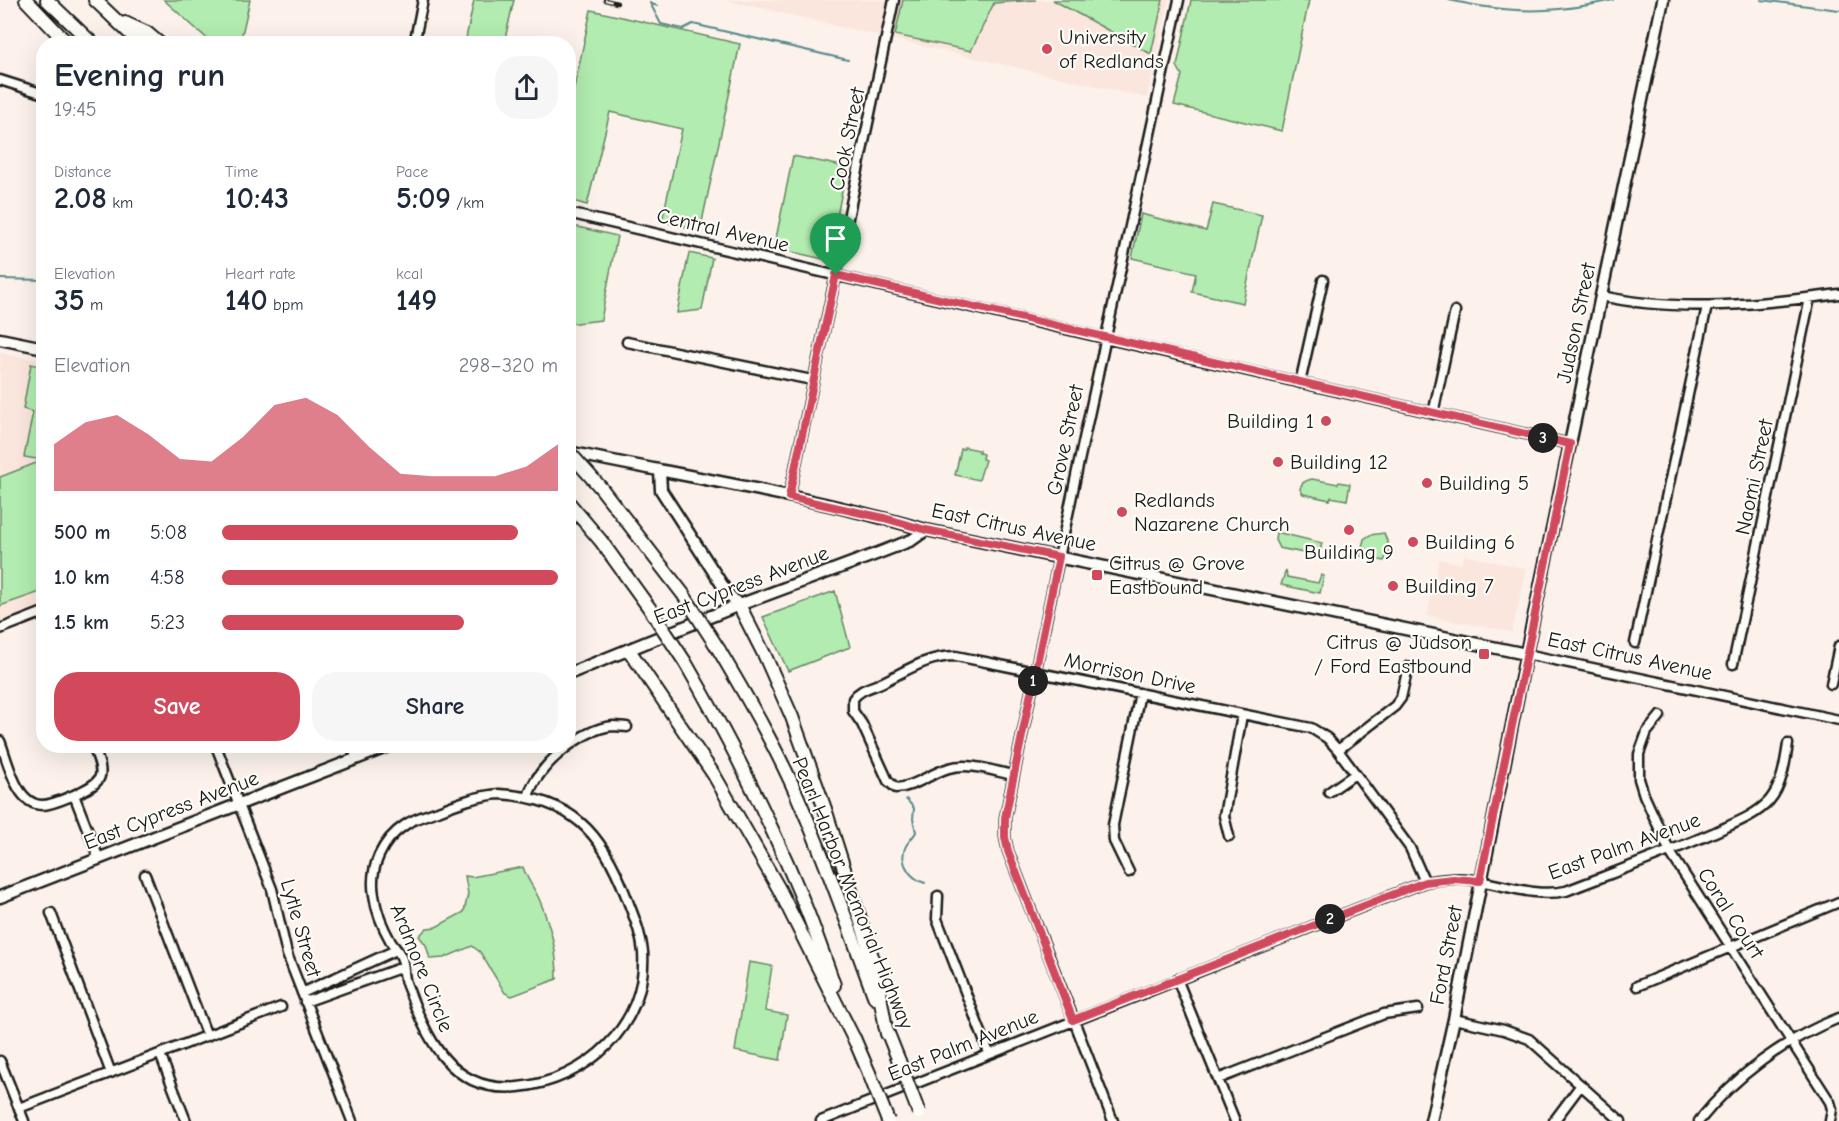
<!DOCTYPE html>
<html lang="en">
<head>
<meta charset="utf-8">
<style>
  :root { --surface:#fff; --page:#f6f6f7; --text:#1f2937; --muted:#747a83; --accent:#d1495b }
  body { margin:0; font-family:"Comic Neue",sans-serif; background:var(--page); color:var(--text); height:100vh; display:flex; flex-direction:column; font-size:22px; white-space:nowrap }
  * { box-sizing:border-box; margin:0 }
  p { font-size:20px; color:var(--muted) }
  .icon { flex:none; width:33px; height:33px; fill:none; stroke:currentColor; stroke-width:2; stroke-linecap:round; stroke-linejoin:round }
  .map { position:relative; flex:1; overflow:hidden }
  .sheet { position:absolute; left:36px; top:36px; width:540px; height:717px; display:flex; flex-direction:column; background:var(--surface); border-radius:24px; box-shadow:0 6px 24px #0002 }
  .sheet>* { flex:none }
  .pin { position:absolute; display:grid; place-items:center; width:51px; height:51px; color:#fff; margin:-62px -26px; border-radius:50% 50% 50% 0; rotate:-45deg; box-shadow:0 0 6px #0007 }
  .pin .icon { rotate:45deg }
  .km { position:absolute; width:30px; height:30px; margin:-15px; border-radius:50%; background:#222; color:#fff; font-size:16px; line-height:30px; text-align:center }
  .round { display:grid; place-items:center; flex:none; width:63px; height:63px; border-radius:24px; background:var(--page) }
  .headline { display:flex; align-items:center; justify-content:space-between; height:102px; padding:0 18px }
  h1 { font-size:33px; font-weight:800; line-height:45px }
  .figures { display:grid; grid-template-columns:repeat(3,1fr); gap:9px; height:102px; padding:6px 18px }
  .figures div { display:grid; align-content:center }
  .figures b { font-size:30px; font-weight:800 }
  .figures small { font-size:16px; font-weight:400 }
  .figures p { font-size:16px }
  .chart { height:168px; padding:12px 18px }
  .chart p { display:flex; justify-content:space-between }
  .chart svg { width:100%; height:108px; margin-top:6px; fill:var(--accent); opacity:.7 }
  .cta { display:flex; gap:12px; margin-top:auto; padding:12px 18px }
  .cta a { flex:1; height:69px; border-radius:24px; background:var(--accent); color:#fff; font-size:24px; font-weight:800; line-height:69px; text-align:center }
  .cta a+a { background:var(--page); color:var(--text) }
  ul { padding:0 18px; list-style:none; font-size:20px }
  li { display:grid; grid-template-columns:96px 72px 1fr; align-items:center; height:45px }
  li i { height:15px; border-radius:8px; background:var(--accent) }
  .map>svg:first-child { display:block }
  .built { fill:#fbe6dd }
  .green { fill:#b2ecb0; stroke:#678466; stroke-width:1.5 }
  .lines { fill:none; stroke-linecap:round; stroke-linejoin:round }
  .stream { stroke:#57888b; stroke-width:2 }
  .minor-casing { stroke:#1c1c1c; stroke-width:13 }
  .major-casing { stroke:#1c1c1c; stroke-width:15 }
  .highway-casing { stroke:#1c1c1c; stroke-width:16 }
  .minor { stroke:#fdfcf7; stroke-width:8 }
  .major { stroke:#fdfcf7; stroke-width:10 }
  .highway { stroke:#fdfcf7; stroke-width:12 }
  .rail-casing { stroke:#1c1c1c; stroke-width:4.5 }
  .rail { stroke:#fdfcf7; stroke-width:2; stroke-dasharray:7; stroke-linecap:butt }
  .highway-bridge-casing { stroke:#1c1c1c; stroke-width:16; stroke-linecap:butt }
  .highway-bridge { stroke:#fdfcf7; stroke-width:12 }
  .route-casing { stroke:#fff; stroke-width:12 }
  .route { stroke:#d1495b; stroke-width:8 }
  .poi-dot { fill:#d1495b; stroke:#fdfcf7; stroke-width:2 }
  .labels { text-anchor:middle; stroke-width:4.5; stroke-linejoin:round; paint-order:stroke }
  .poi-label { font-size:21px; fill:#1c1c1c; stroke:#fdfcf7; text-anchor:start }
  .street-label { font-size:21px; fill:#1c1c1c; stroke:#fdfcf7 }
</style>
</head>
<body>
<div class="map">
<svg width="1839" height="1121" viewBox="0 0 1839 1121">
  <rect width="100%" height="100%" fill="#fcf2eb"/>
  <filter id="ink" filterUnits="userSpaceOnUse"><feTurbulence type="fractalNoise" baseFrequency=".0167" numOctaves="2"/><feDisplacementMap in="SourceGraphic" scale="12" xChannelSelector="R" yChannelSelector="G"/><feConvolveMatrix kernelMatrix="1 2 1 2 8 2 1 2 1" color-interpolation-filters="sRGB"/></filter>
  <g filter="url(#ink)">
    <path class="built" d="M725,0H1169L1147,98Z
      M0,353L44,361L43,607L0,624Z
      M1464,555L1527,569L1512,632L1427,616L1439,559L1461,564Z"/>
    <path class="green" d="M164,0H250L240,43H212Z
      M474,0H514L504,43H465Z
      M903,0H1036L994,3L971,51L895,35Z
      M1053,0H1163L1151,54Z
      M1191,0H1309L1282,131L1174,105L1182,75L1177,66Z
      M591,10L740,44L700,231L662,221L682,129L610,112L587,205L569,200V111Z
      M793,156L847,167L828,260L774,248Z
      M1213,204L1262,215L1243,303L1192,292L1196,273L1132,258L1141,214L1206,231Z
      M569,225L617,236L601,320L569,324Z
      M689,253L712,258L702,310L677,313Z
      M31,364L43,367V460L24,457L33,412L23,409Z
      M964,447L979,450V453L983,454L982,459L985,460L979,480L955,475L961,449H964Z
      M36,463L43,464V591L0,606V477Z
      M1312,479L1338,484L1339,482L1350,484L1347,500L1331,497L1330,500L1303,494L1300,489C1301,482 1306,480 1312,479Z
      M1276,532L1322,543L1319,556L1279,548L1275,540Z
      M1384,533L1390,549L1384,561L1360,556L1364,539L1370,535Z
      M1286,570L1287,577L1318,583L1321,575L1324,576L1320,593L1281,585Z
      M835,591L850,647L788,671L763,617Z
      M523,867C527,880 535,889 540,901C551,928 557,950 557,979L512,996L505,993L480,952L472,946L444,958L430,959L426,945L419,936L427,928L436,927L464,912L468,894L465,876L472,877Z
      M749,962L772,966L765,1011L787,1015L780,1060L735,1051Z"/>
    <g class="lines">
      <path class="stream" d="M1449,0C1511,14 1551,14 1613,0
        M1761,0L1839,10
        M650,3L661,24L683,29L693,24L848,60
        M651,4L658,6
        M0,279L44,280
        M906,799L914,808L913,819L916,832C913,838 907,842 905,848C899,863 911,879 925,883"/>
      <g class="minor-casing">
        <path id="minor" d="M414,44L423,0
          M0,80L44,94
          M568,213L1117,341L1570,444
          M1602,296C1675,313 1765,304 1839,294
          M627,342L812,380
          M1300,383L1323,280
          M1433,414L1455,311
          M789,497L894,0
          M0,629L41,613L44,620
          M1635,643L1707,306
          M1526,654L1839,720
          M1733,664L1810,298
          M1831,684L1839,646
          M1660,716L1647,732L1639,754V779L1644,795L1670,852L1830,1102L1832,1109L1830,1121
          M0,741C8,761 16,805 42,805C52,805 64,799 74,795
          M93,746C106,778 104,781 74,795L99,859
          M216,746L272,889L287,954L352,1121
          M1338,750L1395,706L1401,698L1408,667
          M1013,775C993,771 969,762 949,768C931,773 915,787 896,788L888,781L862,724L853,711V699C860,689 870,688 881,683C906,671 927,656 956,656L1311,728L1327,738L1338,750L1410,848L1425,882
          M1329,792L1355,774
          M499,794C571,798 602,832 626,896C633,915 641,932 643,952C648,1025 586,1081 518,1087C449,1094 426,1036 406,983C403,975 405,964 401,957C399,951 394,947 391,942C383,928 376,911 374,895C369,868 382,840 405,825C415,818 427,815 438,811C458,803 477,796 499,794Z
          M528,797C536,767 581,729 613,726C618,726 623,727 627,727
          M1229,836L1224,816L1242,715
          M1129,872L1114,841L1113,825L1140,693
          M145,875L207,1036
          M938,896L937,919L989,1053
          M51,913L111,1073
          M1177,979L1235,1121
          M1637,986L1839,902
          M302,993L396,950
          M305,1002L403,967
          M1454,1019L1504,1030L1529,1039L1621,1121
          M160,1054L186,1121
          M0,1061L24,1121
          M1218,1079L1384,1014L1418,1009
          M19,1108L281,1007
          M821,1121L1425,882C1439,880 1453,877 1467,879C1500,883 1533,898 1566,891C1615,872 1664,854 1713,833C1732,824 1754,817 1769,801C1782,786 1785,764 1788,744
          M1113,1121L1008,851L1005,837V818L1077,471L1179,0
          M1554,1121L1581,1085
          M1699,1121C1735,1076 1785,1039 1839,1018"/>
      </g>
      <g class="major-casing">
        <path id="major" d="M0,339L44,348
          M568,452C688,477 809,496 926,530L1526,654
          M660,471L661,490L728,594L739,605
          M568,674L739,605L876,554L912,540L926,530
          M353,746L358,758
          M0,897L389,746
          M1431,1121L1454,1019L1526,654L1663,0"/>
      </g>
      <g class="highway-casing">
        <path id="highway" d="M26,0L68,44
          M47,0L93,44
          M95,0L141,44
          M125,23L147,33L160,44
          M601,488L683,594
          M568,502L601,541L650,609
          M739,605L765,656L792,717L825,809L874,963L887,1034
          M629,650L714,775L779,889L856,1043
          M719,650C749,701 779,752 802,807C829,869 851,934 875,998
          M685,662C728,736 766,812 799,891C812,922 823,953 834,985
          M885,1026L899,1061
          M854,1038L869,1073"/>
      </g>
      <use href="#minor" class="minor"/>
      <use href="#major" class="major"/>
      <use href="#highway" class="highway"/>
      <g class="rail-casing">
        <path id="rail" d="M605,0L617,3"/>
      </g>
      <use href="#rail" class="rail"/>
      <g class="highway-bridge-casing">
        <path id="highway-bridge" d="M568,451L601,488
          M683,594L719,650
          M650,609L685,662
          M899,1061L919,1113
          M869,1073L888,1121"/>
      </g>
      <use href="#highway-bridge" class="highway-bridge"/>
    </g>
  </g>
  <g class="lines" filter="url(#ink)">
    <g class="route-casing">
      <path id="route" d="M836,275L1570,444L1480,881L1453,879L1425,882L1073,1020L1008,851L1005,837V818L1059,557L926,530L884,518L789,497Z"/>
    </g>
    <use href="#route" class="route"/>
  </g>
  <g class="poi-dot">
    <circle cx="1047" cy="49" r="6"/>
    <circle cx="1326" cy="421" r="6"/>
    <circle cx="1278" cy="462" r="6"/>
    <circle cx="1427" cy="483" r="6"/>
    <circle cx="1122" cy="512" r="6"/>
    <circle cx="1349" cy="530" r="6"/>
    <circle cx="1413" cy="542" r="6"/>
    <rect x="1091" y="569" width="12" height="12" rx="3"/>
    <circle cx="1393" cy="586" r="6"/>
    <rect x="1478" y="648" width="12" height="12" rx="3"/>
  </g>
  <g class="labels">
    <g class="poi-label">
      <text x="1059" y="44">University<tspan x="1059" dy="24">of Redlands</tspan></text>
      <text x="1314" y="428" text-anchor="end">Building 1</text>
      <text x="1290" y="469">Building 12</text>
      <text x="1439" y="490">Building 5</text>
      <text x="1134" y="507">Redlands<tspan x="1134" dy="24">Nazarene Church</tspan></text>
      <text x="1425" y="549">Building 6</text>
      <text x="1349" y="559" text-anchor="middle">Building 9</text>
      <text x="1109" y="570">Citrus @ Grove<tspan x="1109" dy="24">Eastbound</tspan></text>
      <text x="1405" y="593">Building 7</text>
      <text x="1472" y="649" text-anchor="end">Citrus @ Judson<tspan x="1472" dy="24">/ Ford Eastbound</tspan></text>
    </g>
    <g class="street-label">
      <text transform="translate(847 139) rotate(-78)" y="7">Cook Street</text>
      <text transform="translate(723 230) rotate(13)" y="7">Central Avenue</text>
      <text transform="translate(1576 323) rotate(-78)" y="7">Judson Street</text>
      <text transform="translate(1065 440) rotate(-78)" y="7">Grove Street</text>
      <text transform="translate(1754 477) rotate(-78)" y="7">Naomi Street</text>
      <text transform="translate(1014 527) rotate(12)" y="7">East Citrus Avenue</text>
      <text transform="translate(741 585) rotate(-21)" y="7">East Cypress Avenue</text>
      <text transform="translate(1630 656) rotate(12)" y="7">East Citrus Avenue</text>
      <text transform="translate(1130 673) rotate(12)" y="7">Morrison Drive</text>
      <text transform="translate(171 810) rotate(-21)" y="7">East Cypress Avenue</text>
      <text transform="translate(1624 846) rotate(-20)" y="7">East Palm Avenue</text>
      <text transform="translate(853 893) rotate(68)" y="7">Pearl Harbor Memorial Highway</text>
      <text transform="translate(1731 913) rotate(57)" y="7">Coral Court</text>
      <text transform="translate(301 928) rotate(74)" y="7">Lytle Street</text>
      <text transform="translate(1446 955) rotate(-79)" y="7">Ford Street</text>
      <text transform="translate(422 968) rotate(68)" y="7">Ardmore Circle</text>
      <text transform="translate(963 1045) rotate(-22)" y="7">East Palm Avenue</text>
    </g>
  </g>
</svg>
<div class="pin" style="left:836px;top:275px;background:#1e9e55"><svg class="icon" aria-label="arrive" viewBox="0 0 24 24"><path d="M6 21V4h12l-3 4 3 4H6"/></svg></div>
<b class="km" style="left:1033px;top:681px">1</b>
<b class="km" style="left:1330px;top:919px">2</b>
<b class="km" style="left:1543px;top:438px">3</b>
<section class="sheet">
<div class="headline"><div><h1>Evening run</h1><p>19:45</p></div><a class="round"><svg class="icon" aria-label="share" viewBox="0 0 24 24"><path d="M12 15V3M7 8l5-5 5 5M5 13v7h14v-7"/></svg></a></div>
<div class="figures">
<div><p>Distance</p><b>2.08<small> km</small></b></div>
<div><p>Time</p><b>10:43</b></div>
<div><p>Pace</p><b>5:09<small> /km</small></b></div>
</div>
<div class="figures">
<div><p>Elevation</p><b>35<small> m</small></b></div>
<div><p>Heart rate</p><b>140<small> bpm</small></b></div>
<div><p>kcal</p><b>149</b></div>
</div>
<div class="chart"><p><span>Elevation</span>298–320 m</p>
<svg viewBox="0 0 160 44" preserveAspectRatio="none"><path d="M0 44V25L10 16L20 13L30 21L40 31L50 32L60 22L70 9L80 6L90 13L100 26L110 37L120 38L130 38L140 38L150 34L160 25V44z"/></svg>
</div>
<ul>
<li><b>500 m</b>5:08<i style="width:88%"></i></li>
<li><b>1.0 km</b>4:58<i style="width:100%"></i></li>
<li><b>1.5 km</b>5:23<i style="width:72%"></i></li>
</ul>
<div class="cta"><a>Save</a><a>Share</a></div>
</section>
</div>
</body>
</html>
